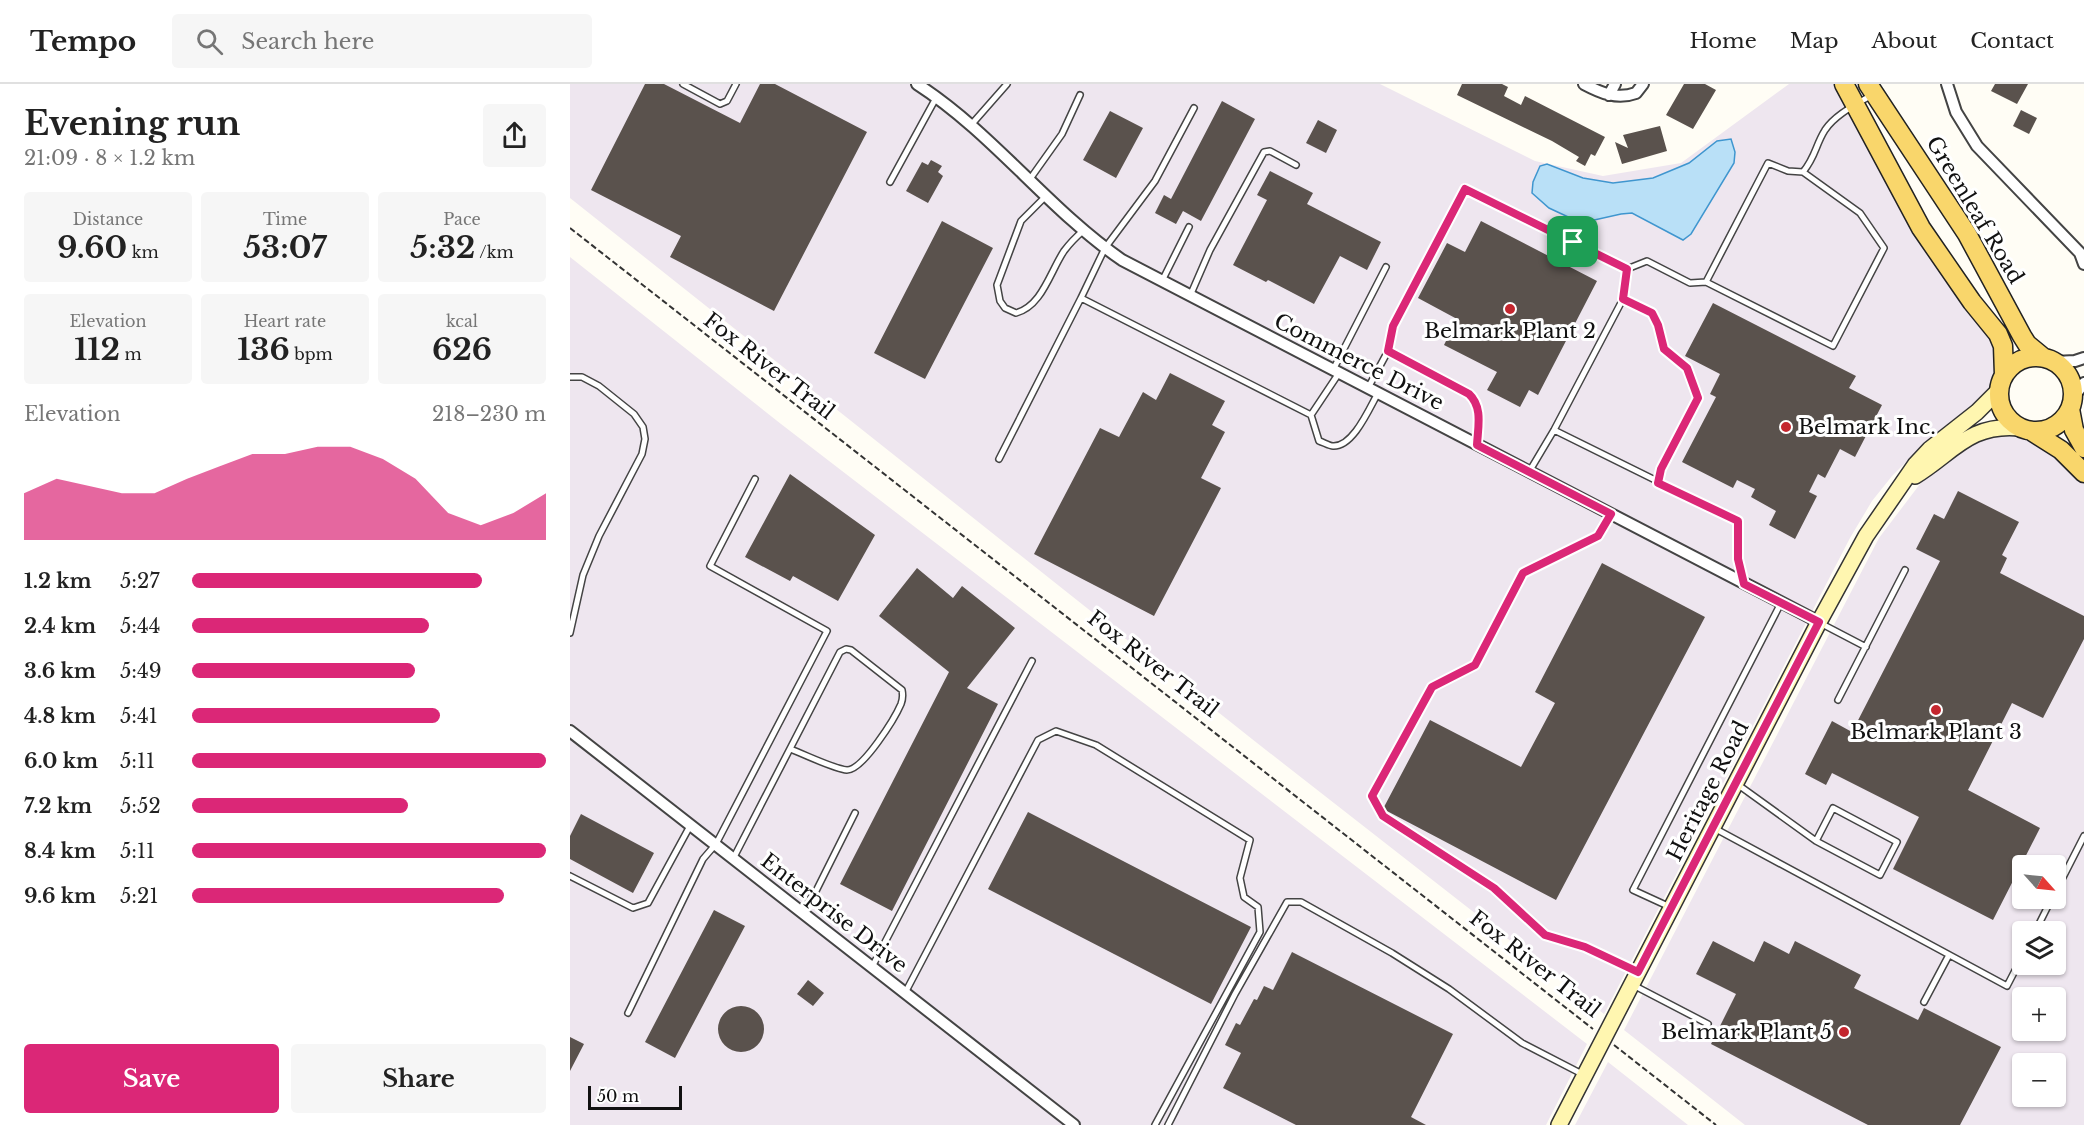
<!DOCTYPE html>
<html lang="en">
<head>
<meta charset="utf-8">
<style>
  :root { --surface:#fff; --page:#f6f6f6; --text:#222; --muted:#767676; --line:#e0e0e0; --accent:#db2777 }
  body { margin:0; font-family:"Libre Baskerville",serif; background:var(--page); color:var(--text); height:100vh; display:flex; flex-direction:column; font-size:22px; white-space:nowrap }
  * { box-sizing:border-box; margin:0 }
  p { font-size:20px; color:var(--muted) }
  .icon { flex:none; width:33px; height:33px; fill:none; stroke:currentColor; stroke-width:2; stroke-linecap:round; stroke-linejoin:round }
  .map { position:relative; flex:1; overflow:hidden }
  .side { display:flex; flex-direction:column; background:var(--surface); width:570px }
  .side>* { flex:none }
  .needle { width:39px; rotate:117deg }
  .buttons { position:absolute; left:1442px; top:771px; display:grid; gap:12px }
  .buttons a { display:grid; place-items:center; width:54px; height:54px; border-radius:6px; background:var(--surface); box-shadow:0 2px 4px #0004; font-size:30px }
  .scale { position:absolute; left:18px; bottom:15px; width:94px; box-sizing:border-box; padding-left:6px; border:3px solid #111; border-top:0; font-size:16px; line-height:21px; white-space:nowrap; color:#111; -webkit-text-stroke:4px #fff; paint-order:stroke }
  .pin { position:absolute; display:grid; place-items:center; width:51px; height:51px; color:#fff; margin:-26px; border-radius:12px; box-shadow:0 3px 9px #0006 }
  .round { display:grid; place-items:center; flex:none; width:63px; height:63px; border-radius:6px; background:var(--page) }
  .overview { display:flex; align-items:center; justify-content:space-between; height:102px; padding:0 24px }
  h1 { font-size:33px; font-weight:700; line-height:45px }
  .figures { display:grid; grid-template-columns:repeat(3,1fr); gap:9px; height:102px; padding:6px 24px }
  .figures div { display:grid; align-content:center; border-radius:6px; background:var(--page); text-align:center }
  .figures b { font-size:30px; font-weight:700 }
  .figures small { font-size:16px; font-weight:400 }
  .figures p { font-size:16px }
  .chart { height:168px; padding:12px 24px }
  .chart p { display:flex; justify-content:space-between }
  .chart svg { width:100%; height:108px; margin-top:6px; fill:var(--accent); opacity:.7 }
  .primary-button { display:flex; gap:12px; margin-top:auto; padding:12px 24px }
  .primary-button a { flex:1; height:69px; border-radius:6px; background:var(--accent); color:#fff; font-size:24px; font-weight:700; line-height:69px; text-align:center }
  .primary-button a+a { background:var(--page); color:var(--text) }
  ul { padding:0 24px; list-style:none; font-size:20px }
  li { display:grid; grid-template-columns:96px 72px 1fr; align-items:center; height:45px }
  li i { height:15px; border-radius:8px; background:var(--accent) }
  header { display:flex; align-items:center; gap:36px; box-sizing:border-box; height:84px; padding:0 30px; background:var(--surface); border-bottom:2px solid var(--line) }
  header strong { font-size:28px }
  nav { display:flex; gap:33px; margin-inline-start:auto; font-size:21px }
  .search { width:420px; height:54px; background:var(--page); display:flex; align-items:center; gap:15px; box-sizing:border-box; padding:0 21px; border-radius:6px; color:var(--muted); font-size:22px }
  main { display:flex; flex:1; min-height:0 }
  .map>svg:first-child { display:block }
  .industrial { fill:#eee6ef; fill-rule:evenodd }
  .water { fill:#b9e0f7; stroke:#3f96cf; stroke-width:1.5 }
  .building { fill:#5a524d }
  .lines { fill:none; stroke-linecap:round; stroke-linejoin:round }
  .lane-casing { stroke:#444; stroke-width:8 }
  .street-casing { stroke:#444; stroke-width:14 }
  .secondary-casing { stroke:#333; stroke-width:18 }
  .primary-casing { stroke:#222; stroke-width:21 }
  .path { stroke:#333; stroke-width:2; stroke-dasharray:6 3; stroke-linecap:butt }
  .lane { stroke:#fff; stroke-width:5 }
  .street { stroke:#fff; stroke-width:10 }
  .secondary { stroke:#fff6b0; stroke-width:15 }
  .primary { stroke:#f9d66b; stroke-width:18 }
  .route-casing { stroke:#fff; stroke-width:12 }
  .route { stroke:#db2777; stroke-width:8 }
  .poi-dot { fill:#c4262e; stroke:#fff; stroke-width:2 }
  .labels { text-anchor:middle; stroke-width:6; stroke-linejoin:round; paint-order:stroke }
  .street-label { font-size:21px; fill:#111; stroke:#fff }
  .poi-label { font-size:21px; fill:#111; stroke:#fff }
</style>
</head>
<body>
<header>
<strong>Tempo</strong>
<div class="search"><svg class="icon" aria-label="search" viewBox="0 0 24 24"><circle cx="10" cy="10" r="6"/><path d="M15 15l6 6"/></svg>Search here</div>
<nav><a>Home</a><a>Map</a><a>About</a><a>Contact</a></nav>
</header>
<main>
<section class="side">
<div class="overview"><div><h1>Evening run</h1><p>21:09 · 8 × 1.2 km</p></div><a class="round"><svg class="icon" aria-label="share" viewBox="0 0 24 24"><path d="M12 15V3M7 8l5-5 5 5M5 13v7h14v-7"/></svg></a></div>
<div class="figures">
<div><p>Distance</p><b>9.60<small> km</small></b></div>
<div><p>Time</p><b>53:07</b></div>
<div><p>Pace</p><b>5:32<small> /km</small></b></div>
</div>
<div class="figures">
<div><p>Elevation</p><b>112<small> m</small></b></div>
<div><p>Heart rate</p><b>136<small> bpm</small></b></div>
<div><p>kcal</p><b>626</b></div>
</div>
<div class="chart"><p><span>Elevation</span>218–230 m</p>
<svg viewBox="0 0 160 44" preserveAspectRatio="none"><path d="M0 44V25L10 19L20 22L30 25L40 25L50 19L60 14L70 9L80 9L90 6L100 6L110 11L120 19L130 33L140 38L150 33L160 25V44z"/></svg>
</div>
<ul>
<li><b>1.2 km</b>5:27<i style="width:82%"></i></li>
<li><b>2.4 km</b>5:44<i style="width:67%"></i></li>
<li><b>3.6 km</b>5:49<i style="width:63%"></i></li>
<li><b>4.8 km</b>5:41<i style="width:70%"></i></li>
<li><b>6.0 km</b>5:11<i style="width:100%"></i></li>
<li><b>7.2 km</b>5:52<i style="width:61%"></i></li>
<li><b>8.4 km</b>5:11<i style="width:100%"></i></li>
<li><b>9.6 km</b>5:21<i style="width:88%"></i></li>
</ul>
<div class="primary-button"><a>Save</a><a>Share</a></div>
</section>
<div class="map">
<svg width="1514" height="1041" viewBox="0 0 1514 1041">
  <rect width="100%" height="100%" fill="#fffdf5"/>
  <path class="industrial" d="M0,0H810L965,77L1033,92L1111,79L1219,0H1263L1425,258L1426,291L1419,304L1409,317L1384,340L1353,361L1322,392L1302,417L1280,454L1034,930L682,655L0,114Z
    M0,173L211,340L1017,960L976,1041H0Z
    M1445,350L1465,357L1478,364L1514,398V1041H1175L1054,946L1309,454L1350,400L1375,378L1398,361L1421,351ZM1452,782H1485V814H1452ZM1452,848H1485V880H1452ZM1452,914H1485V946H1452ZM1452,980H1485V1012H1452Z
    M1038,978L1118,1041H1005Z"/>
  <path class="water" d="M1161,55L1165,68L1164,79L1121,150L1113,156L1062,129L1051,130L1011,139L979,124L962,109L963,98L970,82L977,80L1013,94L1043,99L1083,94L1119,79L1147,57Z"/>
  <path class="building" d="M75,0H94L170,39L190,0H205L297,48L204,227L100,173L111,152L21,106Z
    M892,0H932L938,3L934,12L951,21L955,12L1035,53L1025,72L1021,70L1015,82L1006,77L1009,73L982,57L887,11Z
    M1114,0H1135L1146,6L1123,45L1096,31Z
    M1425,0H1458L1447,20L1421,7Z
    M652,17L685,35L631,137L613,127L606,140L585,129L594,111L601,115Z
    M1451,26L1467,34L1459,50L1443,42Z
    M540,27L573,44L546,94L513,76Z
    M748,36L767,46L756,69L736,59Z
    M1090,42L1097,67L1052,80L1045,58L1058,64L1053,51Z
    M361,76L372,82L368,88L373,92L358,119L336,107L352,78L358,81Z
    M700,87L743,109L737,120L811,158L797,186L770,172L744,220L698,196L696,198L663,181L697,116L687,111Z
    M372,137L423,164L355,295L304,269Z
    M911,137L1027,197L968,311L959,306L950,323L917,306L927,288L874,261L887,235L848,214L877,159L895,168Z
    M1143,219L1286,292L1279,304L1312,321L1285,373L1270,365L1255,394L1248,390L1239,408L1247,412L1225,455L1199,441L1206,427L1181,413L1185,405L1167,396L1163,404L1112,378L1146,313L1140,310L1150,290L1115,272Z
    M600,289L655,317L642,341L655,348L631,394L651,404L584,532L464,470L530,344L549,353L573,308L586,316Z
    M220,390L305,451L268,517L223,492L220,497L175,473Z
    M1388,407L1449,438L1432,471L1437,474L1430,489L1514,532V555L1473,634L1442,619L1398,706L1470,744L1423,836L1323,785L1349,733L1262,689L1256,701L1235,690L1262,637L1282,648L1370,477L1346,465L1364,430L1374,435Z
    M1032,479L1135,533L986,816L815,726L814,723L860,636L951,683L985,619L965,608Z
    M347,484L383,514L392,502L445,544L397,604L428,620L322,827L270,800L379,588L309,532Z
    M458,728L681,843L641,920L418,805Z
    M11,730L84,769L63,809L0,775V752Z
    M144,826L175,842L105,974L75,958Z
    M1143,857L1184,878L1194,857L1219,870L1225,857L1291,891L1284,904L1348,936L1354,924L1431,963L1390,1041H1298L1141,960L1166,910L1126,890Z
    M722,868L883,950L841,1033L856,1041H726L653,1004L671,969L655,961L666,939L670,941L684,915L687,916L694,902L703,906Z
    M238,896L254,909L243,922L227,910Z
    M148 945a23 23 0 1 1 46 0a23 23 0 1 1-46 0Z
    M0,953L14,960L0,987Z"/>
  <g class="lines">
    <g class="lane-casing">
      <path id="lane" d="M113,0L150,20L157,17L166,0
        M624,24L585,97L535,164L511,214L741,331L769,289
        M401,41L437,0
        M460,95L492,50L510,11
        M320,98L366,14
        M476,112L451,137L427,201L430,217L435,224L446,229C472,222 480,188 494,167C500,159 507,152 514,146
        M1057,185L1077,177L1120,199L1136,198L1198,79L1218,87L1233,88C1246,72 1245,62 1255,46C1265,31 1285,21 1300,12
        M592,197L619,143
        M1136,198L1263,262L1314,164L1290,129L1233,88
        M620,212L640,166L694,68L700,67L726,81
        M818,267L899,310C912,322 908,343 907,360
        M763,286L816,183
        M0,293H12L29,302L64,330L73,343L75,355L72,370L29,452L13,491L0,549
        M798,304L818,267L823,242L895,105L1057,185L1053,215
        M741,331L749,357C753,358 759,362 763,362C783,363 799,325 808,309
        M984,346L1168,437V475L1174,498
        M429,375L511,214
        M959,388L984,346L1053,215L1082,229L1088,241L1093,265L1117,284L1128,314L1091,385L1088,399
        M1041,430L1028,452L953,489L905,581L862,603L802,712L813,732L924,804L975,851L1015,863L1066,888
        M1250,539L1296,563
        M1268,616L1335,486
        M1167,700L1246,757L1310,791L1327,758L1263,724L1246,757
        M1144,744L1437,902L1452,873
        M163,775L270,568L276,565L281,566L332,606C333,611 333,615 331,620C325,634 293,686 277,686C264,685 234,670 220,665
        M0,792L63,824L78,819L120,742
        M1485,809L1514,752
        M1100,823L1063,806L1211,519
        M231,828L246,807L285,729
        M1465,848L1482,814
        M302,883L462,577
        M1063,901L1138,940
        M335,909L468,656L486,647L526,661L680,756L670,794L674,813L688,823L690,848L585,1041
        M1354,918L1379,871
        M58,929L133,775L146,760L257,547L140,482L185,395
        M598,1041L665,910L717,818H731L822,869L879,905L952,959L1014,991"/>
    </g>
    <g class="street-casing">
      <path id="street" d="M347,0C423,49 478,125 552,176L1249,538
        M1014,0C1031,9 1047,16 1066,9L1073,0
        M1377,0L1386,28L1407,62L1510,169L1514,180
        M1039,11L1045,0
        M1484,278L1505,277L1514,274
        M1503,314L1514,299
        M0,647L504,1041"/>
    </g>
    <g class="secondary-casing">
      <path id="secondary" d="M1345,392C1383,369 1399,339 1450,344
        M989,1041L1249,538L1296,452L1345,381L1360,365L1407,328L1429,306"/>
    </g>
    <g class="primary-casing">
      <path id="primary" d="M1274,0L1351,144L1402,218L1428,250L1433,262L1434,291
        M1298,0L1397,150L1452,252L1457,260L1474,274
        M1429 310a37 37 0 1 1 74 0a37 37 0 1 1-74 0Z
        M1500,325L1504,346L1514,364
        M1461,347L1491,366L1514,389"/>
    </g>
    <path class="path" d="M0,144L1023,945
      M1044,961L1146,1041"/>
    <use href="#lane" class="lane"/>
    <use href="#street" class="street"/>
    <use href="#secondary" class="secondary"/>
    <use href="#primary" class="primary"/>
  </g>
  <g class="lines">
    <g class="route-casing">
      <path id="route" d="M895,105L1057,185L1053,215L1082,229L1088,241L1094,265L1117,284L1128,314L1091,385L1088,399L1168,437V475L1174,500L1249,538L1068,888L1015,863L975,851L924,804L813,732L802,712L862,603L905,581L953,489L1028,452L1041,430L907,361C908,343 913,323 899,310L818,267L823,242Z"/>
    </g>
    <use href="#route" class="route"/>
  </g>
  <g class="poi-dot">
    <circle cx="940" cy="225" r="6"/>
    <circle cx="1216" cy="343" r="6"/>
    <circle cx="1366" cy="626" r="6"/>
    <circle cx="1274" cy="948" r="6"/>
  </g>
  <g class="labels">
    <g class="street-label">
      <text transform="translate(1405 126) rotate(59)" y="7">Greenleaf Road</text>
      <text transform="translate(789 278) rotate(27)" y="7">Commerce Drive</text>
      <text transform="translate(199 282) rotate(38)" y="7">Fox River Trail</text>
      <text transform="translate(583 580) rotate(38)" y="7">Fox River Trail</text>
      <text transform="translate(1138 707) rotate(-63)" y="7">Heritage Road</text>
      <text transform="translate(264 829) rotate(38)" y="7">Enterprise Drive</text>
      <text transform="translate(965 880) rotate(38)" y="7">Fox River Trail</text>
    </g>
    <g class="poi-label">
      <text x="940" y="254">Belmark Plant 2</text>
      <text x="1228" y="350" text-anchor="start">Belmark Inc.</text>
      <text x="1366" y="655">Belmark Plant 3</text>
      <text x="1262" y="955" text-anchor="end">Belmark Plant 5</text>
    </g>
  </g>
</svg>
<div class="buttons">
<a><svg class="needle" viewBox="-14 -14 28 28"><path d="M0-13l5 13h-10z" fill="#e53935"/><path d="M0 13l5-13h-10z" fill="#767676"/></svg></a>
<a><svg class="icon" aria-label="layers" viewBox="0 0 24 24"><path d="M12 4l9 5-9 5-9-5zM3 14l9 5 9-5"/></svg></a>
<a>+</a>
<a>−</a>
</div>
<div class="scale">50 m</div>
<div class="pin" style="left:1003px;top:158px;background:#1e9e55"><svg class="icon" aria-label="arrive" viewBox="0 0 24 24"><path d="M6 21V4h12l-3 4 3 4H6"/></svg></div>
</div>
</main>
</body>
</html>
